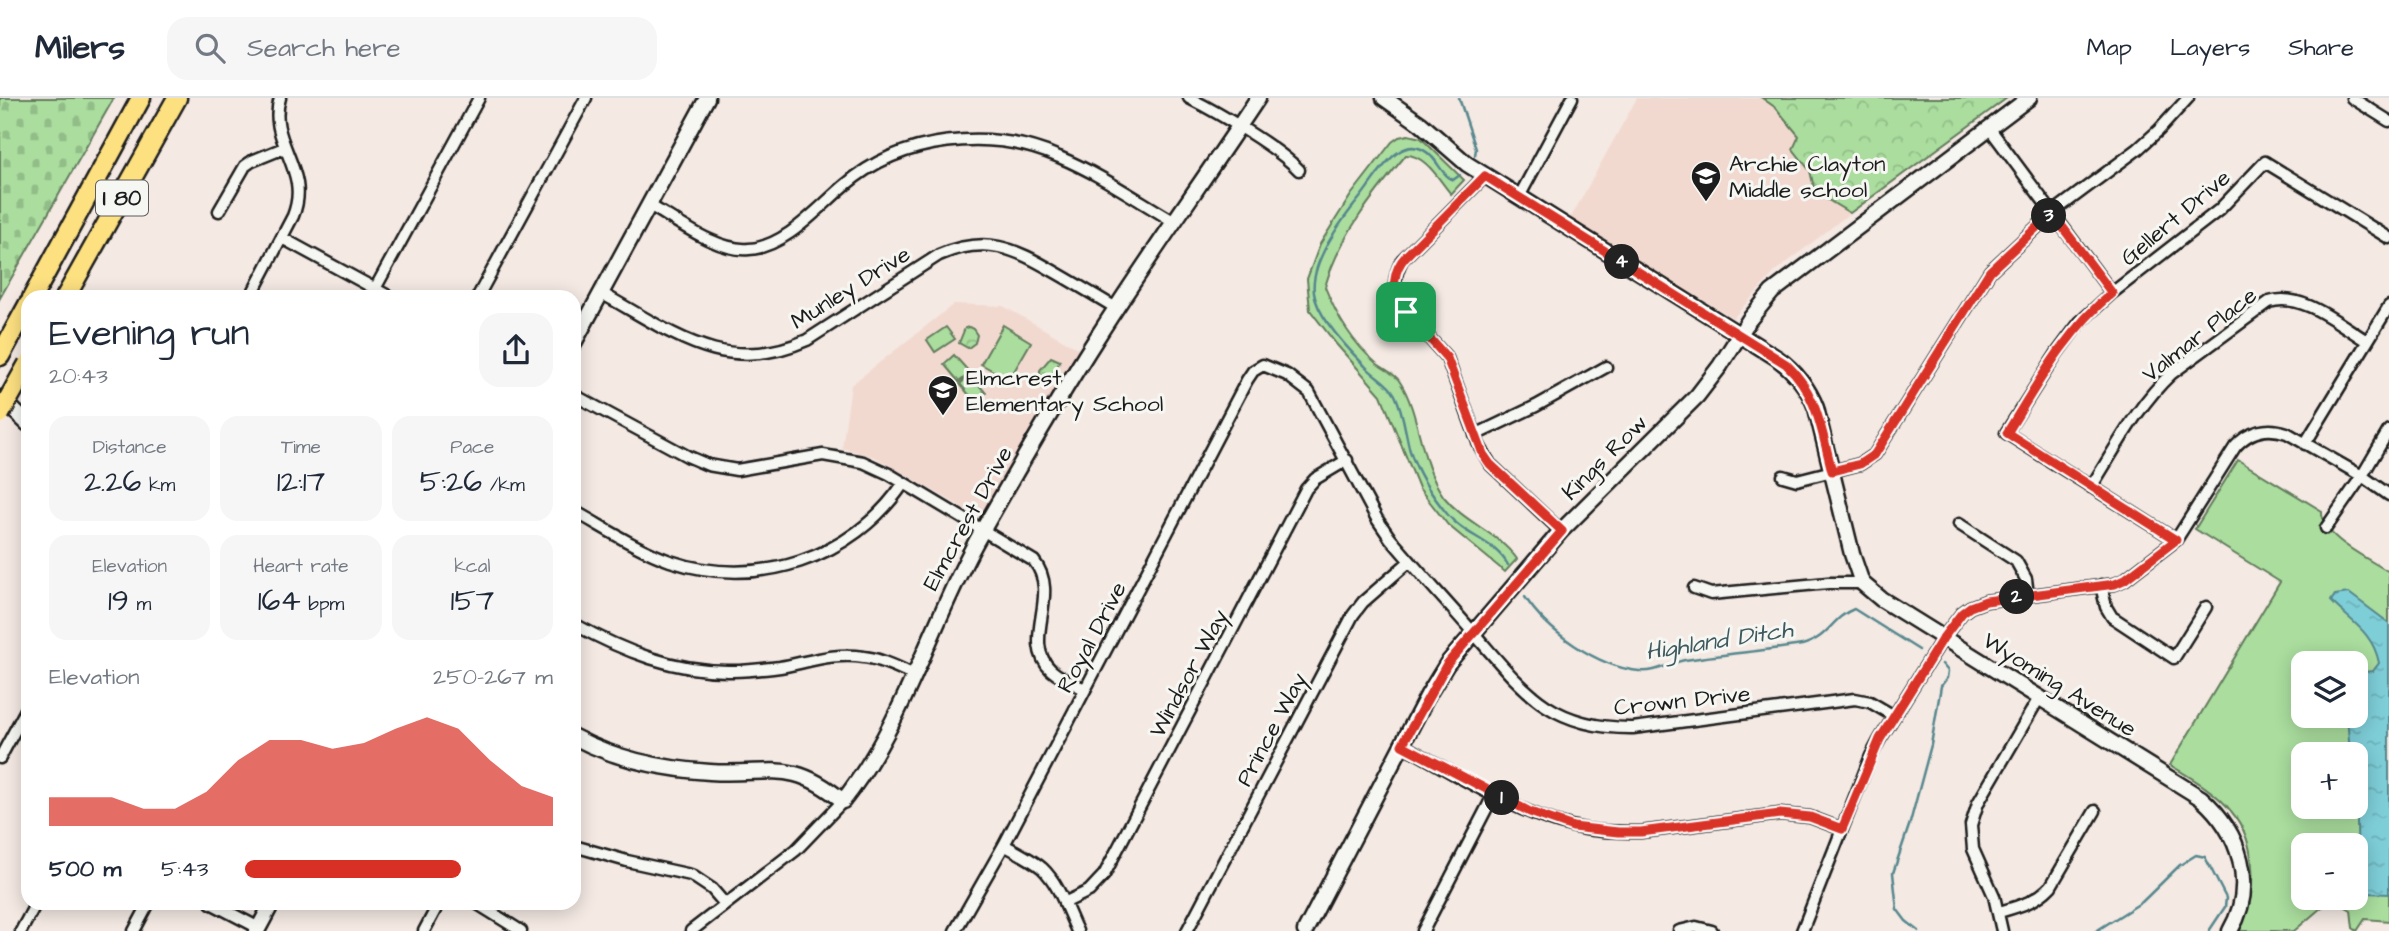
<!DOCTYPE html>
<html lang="en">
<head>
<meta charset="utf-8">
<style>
  :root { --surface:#fff; --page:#f6f6f7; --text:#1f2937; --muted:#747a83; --line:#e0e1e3; --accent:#d93025 }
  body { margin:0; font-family:"Architects Daughter",sans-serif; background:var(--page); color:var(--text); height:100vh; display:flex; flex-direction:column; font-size:26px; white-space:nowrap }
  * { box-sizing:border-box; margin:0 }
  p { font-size:23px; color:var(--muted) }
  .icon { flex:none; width:38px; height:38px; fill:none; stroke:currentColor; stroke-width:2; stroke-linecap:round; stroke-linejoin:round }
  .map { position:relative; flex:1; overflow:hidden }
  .side { position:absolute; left:21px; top:192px; width:560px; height:620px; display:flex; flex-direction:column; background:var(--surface); border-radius:21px; box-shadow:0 4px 18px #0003 }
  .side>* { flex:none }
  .controls { position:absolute; left:2291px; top:553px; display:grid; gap:14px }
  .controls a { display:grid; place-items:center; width:77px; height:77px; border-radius:14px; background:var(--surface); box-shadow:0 4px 18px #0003; font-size:35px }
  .pin { position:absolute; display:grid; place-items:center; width:60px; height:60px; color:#fff; margin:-30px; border-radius:14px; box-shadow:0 4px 10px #0006 }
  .km { position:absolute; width:35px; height:35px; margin:-18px; border-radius:50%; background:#222; color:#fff; font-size:19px; line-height:35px; text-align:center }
  .round { display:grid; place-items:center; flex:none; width:74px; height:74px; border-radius:21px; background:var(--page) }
  .head { display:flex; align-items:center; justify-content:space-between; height:119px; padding:0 28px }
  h1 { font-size:38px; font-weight:600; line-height:52px }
  .metrics { display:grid; grid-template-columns:repeat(3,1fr); gap:10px; height:119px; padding:7px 28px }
  .metrics div { display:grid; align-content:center; border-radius:18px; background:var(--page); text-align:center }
  .metrics b { font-size:30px; font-weight:600 }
  .metrics small { font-size:19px; font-weight:400 }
  .metrics p { font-size:19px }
  .chart { height:196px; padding:14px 28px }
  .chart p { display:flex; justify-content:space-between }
  .chart svg { width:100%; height:126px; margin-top:7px; fill:var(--accent); opacity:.7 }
  ul { padding:0 28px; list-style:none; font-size:23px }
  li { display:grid; grid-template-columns:112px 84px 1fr; align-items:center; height:52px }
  li i { height:18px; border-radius:9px; background:var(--accent) }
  header { display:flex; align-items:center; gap:42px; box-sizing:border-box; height:98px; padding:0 35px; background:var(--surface); border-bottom:2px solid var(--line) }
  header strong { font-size:33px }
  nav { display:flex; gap:38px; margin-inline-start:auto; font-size:24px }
  .search { width:490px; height:63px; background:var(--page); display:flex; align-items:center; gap:18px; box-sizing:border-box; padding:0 24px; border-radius:21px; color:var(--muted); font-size:26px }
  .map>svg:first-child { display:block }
  .built { fill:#f2d9d0 }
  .grass { fill:#aadd9e; stroke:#637c5d; stroke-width:2; fill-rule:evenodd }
  .cemetery { fill:url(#cemetery-stones); stroke:#637c5d; stroke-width:2 }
  .park { fill:url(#park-crowns); stroke:#637c5d; stroke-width:2 }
  .water { fill:url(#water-ripples); stroke:#57878d; stroke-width:2 }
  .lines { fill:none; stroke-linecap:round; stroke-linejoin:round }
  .stream { stroke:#57878d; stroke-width:2.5 }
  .street-casing { stroke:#1c1c1c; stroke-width:15 }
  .secondary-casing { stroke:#1c1c1c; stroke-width:19 }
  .highway-casing { stroke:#1c1c1c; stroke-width:23 }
  .street { stroke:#f6f6f2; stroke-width:10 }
  .secondary { stroke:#f6f6f2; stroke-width:14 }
  .highway { stroke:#fde080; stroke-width:18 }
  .highway-bridge-casing { stroke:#1c1c1c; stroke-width:23; stroke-linecap:butt }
  .highway-bridge { stroke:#fde080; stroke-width:18 }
  .route-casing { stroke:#fff; stroke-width:14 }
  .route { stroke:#d93025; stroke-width:9 }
  .labels { text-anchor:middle; stroke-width:6; stroke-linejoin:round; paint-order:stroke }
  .shield { fill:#f6f6f2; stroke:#5d5d5c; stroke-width:2 }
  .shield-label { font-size:21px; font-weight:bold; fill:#1c1c1c }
  .poi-label { font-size:23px; fill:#1c1c1c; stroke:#f6f6f2; text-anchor:start }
  .street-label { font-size:23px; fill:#1c1c1c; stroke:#f6f6f2 }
  .water-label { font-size:24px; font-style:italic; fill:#3e5a5e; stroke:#f6f6f2 }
</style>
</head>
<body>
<header>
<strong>Milers</strong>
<div class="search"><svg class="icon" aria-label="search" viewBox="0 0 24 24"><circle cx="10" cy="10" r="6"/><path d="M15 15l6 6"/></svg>Search here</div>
<nav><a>Map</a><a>Layers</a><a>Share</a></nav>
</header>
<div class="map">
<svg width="2389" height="833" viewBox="0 0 2389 833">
  <defs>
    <pattern id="cemetery-stones" width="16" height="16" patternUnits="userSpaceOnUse" patternTransform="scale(1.75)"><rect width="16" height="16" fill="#aadd9e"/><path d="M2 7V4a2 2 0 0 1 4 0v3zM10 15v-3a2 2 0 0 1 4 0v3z" fill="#92bd88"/></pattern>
    <pattern id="park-crowns" width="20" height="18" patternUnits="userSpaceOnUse" patternTransform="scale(1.75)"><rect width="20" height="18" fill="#aadd9e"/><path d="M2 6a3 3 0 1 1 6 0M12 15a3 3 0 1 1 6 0" fill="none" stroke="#92bd88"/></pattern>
    <pattern id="water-ripples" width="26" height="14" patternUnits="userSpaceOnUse" patternTransform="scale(1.75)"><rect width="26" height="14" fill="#7eced8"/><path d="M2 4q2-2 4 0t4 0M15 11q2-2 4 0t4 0" fill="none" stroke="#6cb0b9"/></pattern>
  </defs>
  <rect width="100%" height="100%" fill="#f4e9e3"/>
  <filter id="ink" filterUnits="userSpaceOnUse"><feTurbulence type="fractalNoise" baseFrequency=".0143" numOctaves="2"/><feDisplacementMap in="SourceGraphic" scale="14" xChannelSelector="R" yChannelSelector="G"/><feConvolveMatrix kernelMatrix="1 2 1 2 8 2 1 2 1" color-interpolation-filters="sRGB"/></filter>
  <g filter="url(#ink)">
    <path class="built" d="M1637,0H1762L1776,10L1799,38L1793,51L1810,73L1815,94L1850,115L1776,173L1733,220L1570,121Z
      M954,206L1003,208L1079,251L987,409L980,415H972L875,359L842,350L851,287Z"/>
    <path class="grass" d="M1408,37L1421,40L1464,82L1451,96C1439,82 1426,57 1406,57C1373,97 1339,139 1325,189C1336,217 1352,244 1375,264C1383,271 1395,275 1400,284C1421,317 1419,365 1444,399C1465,425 1497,434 1517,461L1505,474L1448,427L1419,390L1381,297L1337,247L1310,212L1307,181L1320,146L1351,97L1392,44L1399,39Z
      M1003,227L1031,244L1009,282L981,266Z
      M946,229L955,241L935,254L927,242Z
      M954,257L970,275L959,284L944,266Z
      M970,277L986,295L975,304L960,286Z
      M2238,362L2322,413C2320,439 2369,461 2389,474V823L2365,821L2357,833L2353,830L2351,812L2335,803L2322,809L2294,833H2239C2258,797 2258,745 2231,713C2215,693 2191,680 2170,667L2280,484L2195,431ZM2303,565H2356V618H2303ZM2303,656H2356V709H2303ZM2303,747H2356V800H2303Z"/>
    <path class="cemetery" d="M0,0H114L0,200Z"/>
    <path class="park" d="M1762,0H2007L1850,115L1815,94L1810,73L1793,51L1799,38L1776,10Z
      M969,229L973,231L977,237L975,245L968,250L959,245L965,230Z
      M1051,259L1060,263L1051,280L1047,281L1040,276V272Z"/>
    <path class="water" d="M2349,495L2389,525V796L2366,795L2358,790L2356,656H2350L2347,618H2356V575L2373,573L2379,565C2373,534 2351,524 2331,503L2335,497Z"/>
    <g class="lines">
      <path class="stream" d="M1459,0L1476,51L1475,57
        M1460,77L1453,82C1443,78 1439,66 1432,59C1402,27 1376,81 1359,101C1341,123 1310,165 1314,195C1317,218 1349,252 1365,268C1374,278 1389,285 1395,297C1404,315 1405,335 1410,353C1418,376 1433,399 1448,417C1465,438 1495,443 1508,467
        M1525,499C1547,533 1597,569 1639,573C1656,575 1669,565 1685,562C1724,556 1763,553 1802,547C1830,539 1831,520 1854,511L1919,552
        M1919,833L1906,823L1897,811L1893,775L1910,725L1931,647L1941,588L1947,580L1948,573L1942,566
        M2096,833L2142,804L2180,767L2196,757L2205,759L2226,800L2225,809L2209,833"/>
      <g class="street-casing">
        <path id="street" d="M1189,0C1219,15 1277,49 1299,72
          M2352,0L2389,23
          M1990,31L2112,195
          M1485,78L1402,162C1394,178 1392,192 1401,208L1447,260L1479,347L1490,366L1561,433
          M1519,99L1572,0
          M649,107C676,122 717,154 749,151C785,149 818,110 844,88C901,38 991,29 1059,59C1100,76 1137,102 1175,124
          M219,113L245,68L252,63L284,50
          M282,140L392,200
          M601,195C672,234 724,279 807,242L939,157C986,137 1014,150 1055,174C1076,186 1096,198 1116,210
          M250,200L293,118C297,108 299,97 297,85C292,55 270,32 280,0
          M370,200L479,0
          M477,200L586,0
          M574,297L687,358L708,367L737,372L823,357L863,364L889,376L1034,463C1062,498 1020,542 1051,572C1061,581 1074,586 1085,591
          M1475,337L1536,308L1606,269
          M2305,346L2389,208
          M1783,378L1797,382L1860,366L1875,356L1990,173L2052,115L2138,51L2159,32L2188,0
          M2091,389C2116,350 2137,308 2171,276L2269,204C2302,193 2340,227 2367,243
          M574,413C605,430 636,451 670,463C757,492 852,461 903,386
          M1959,426L2016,463L2026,481L2028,497
          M2326,430L2362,378L2389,332
          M2176,442L2006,335L2057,255L2080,224L2112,195L2219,112L2265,64L2389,140
          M2101,487L2106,509L2112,519L2174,560L2206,509
          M1694,490L1711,496L1828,485H1862
          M574,526C623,553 675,574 732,573C748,573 764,571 780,569C808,564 835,554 864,559C882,561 898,570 915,577
          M1402,647C1455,675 1513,714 1571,728C1594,734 1617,734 1641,734L1780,716L1810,719L1842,731
          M0,660L28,608
          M1004,747C1017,754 1031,761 1042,770C1059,786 1067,812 1077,833
          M574,748L627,763L691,777L712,791L725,806
          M211,805L259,830
          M476,805L521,833
          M1064,805L1089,793L1104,777L1306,391L1315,381L1347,362
          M1999,814C2020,808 2036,804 2051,788L2095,713
          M21,833L36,805
          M134,833L149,805
          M424,833L439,805
          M691,833L796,752L843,703
          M955,833L1004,747L1247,282L1253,273L1263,267L1287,277L1309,294L1377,421L1390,440C1416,471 1444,501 1471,532C1522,590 1548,631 1633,630L1855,601L1870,604L1894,618
          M1187,833L1353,517L1363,504L1410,463
          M1423,833L1494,696
          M1679,833L1696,829L1712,833
          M1802,833L1871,658L1880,641L1943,540L1962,515L1970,509L1986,503L2115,486L2124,482L2176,442L2235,349C2249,333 2267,328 2287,335L2362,378L2389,397
          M2002,833L1994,798L1973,751L1971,727L1978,705L2039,600"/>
      </g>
      <g class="secondary-casing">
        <path id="secondary" d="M1384,0L1421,26L1467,66L1777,260C1796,274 1808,289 1816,310L1852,456L1862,485L1881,501L2201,700C2240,734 2257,787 2230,833
          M574,245L707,0
          M1,300L28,326
          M574,639C615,661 664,671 710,674C770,678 790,659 843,703C904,625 929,530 976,444C1015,375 1055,305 1098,238C1149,158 1205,80 1258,0
          M257,833L272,805
          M1305,833L1428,597L1447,566L1561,433L1697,298L1720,268L1749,222L1772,194L2029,0"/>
      </g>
      <g class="highway-casing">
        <path id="highway" d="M32,200L141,0
          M65,200L177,0
          M0,258L28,207"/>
      </g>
      <use href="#street" class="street"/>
      <use href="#secondary" class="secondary"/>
      <use href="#highway" class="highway"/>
      <g class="highway-bridge-casing">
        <path id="highway-bridge" d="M0,316L28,266"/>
      </g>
      <use href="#highway-bridge" class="highway-bridge"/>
    </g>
  </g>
  <g class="lines" filter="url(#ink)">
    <g class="route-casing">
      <path id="route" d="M1485,78L1786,266C1818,296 1821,332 1832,373L1860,366L1875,356L1990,173L2052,115L2112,195C2066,233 2038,285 2007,335L2176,442L2124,482L2115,486L1986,503L1970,509L1962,515L1943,540L1880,641L1842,731L1810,719L1780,716L1641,734H1618L1573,729L1530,714L1402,647L1447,566L1562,433L1490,366L1483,356L1447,260L1401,208C1391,191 1393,172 1406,158Z"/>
    </g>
    <use href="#route" class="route"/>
  </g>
  <defs>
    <g id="school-pin" transform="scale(1.575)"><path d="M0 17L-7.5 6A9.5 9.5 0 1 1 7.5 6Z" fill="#1c1c1c" stroke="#f6f6f2"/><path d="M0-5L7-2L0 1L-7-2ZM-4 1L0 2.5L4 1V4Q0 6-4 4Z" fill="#fff"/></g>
  </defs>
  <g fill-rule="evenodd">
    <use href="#school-pin" x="1706" y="78"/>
    <use href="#school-pin" x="943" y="292"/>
  </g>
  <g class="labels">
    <rect class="shield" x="96" y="82.5" width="52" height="35" rx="5"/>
    <g class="shield-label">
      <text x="122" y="107">I 80</text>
    </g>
    <g class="poi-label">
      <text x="1729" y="73">Archie Clayton<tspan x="1729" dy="26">Middle school</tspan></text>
      <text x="966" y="287">Elmcrest<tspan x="966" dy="26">Elementary School</tspan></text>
    </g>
    <g class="street-label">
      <text transform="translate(2175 119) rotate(-40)" y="8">Gellert Drive</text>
      <text transform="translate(850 189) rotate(-32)" y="8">Munley Drive</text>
      <text transform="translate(2199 236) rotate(-38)" y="8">Valmar Place</text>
      <text transform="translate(1604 359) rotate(-45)" y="8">Kings Row</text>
      <text transform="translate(967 420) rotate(-61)" y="8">Elmcrest Drive</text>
      <text transform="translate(1091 539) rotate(-62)" y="8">Royal Drive</text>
      <text transform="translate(1188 575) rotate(-62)" y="8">Windsor Way</text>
      <text transform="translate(2060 586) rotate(32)" y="8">Wyoming Avenue</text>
      <text transform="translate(1682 602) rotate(-6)" y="8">Crown Drive</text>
      <text transform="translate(1271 631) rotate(-62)" y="8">Prince Way</text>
    </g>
    <g class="water-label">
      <text transform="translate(1719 542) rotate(-9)" y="8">Highland Ditch</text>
    </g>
  </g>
</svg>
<div class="controls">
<a><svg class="icon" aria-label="layers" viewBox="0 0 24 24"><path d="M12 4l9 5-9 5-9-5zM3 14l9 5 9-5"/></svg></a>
<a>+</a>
<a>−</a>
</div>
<div class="pin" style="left:1406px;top:214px;background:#1e9e55"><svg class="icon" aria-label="arrive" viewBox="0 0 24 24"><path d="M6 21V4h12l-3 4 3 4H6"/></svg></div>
<b class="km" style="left:1502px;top:700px">1</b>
<b class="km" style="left:2017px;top:499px">2</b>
<b class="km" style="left:2049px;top:118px">3</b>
<b class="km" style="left:1622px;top:164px">4</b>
<section class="side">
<div class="head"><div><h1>Evening run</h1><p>20:43</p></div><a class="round"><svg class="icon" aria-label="share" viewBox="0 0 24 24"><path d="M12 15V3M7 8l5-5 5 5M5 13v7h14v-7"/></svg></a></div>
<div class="metrics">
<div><p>Distance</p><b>2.26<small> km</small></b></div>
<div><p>Time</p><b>12:17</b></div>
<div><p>Pace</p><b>5:26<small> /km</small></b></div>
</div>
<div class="metrics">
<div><p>Elevation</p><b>19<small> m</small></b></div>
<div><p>Heart rate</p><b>164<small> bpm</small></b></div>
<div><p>kcal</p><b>157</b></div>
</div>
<div class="chart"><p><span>Elevation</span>250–267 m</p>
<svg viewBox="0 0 160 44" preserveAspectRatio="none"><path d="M0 44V34L10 34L20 34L30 38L40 38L50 32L60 21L70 14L80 14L90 17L100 15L110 10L120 6L130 10L140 21L150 30L160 34V44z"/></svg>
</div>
<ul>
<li><b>500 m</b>5:43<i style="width:70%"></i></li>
</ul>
</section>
</div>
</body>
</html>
